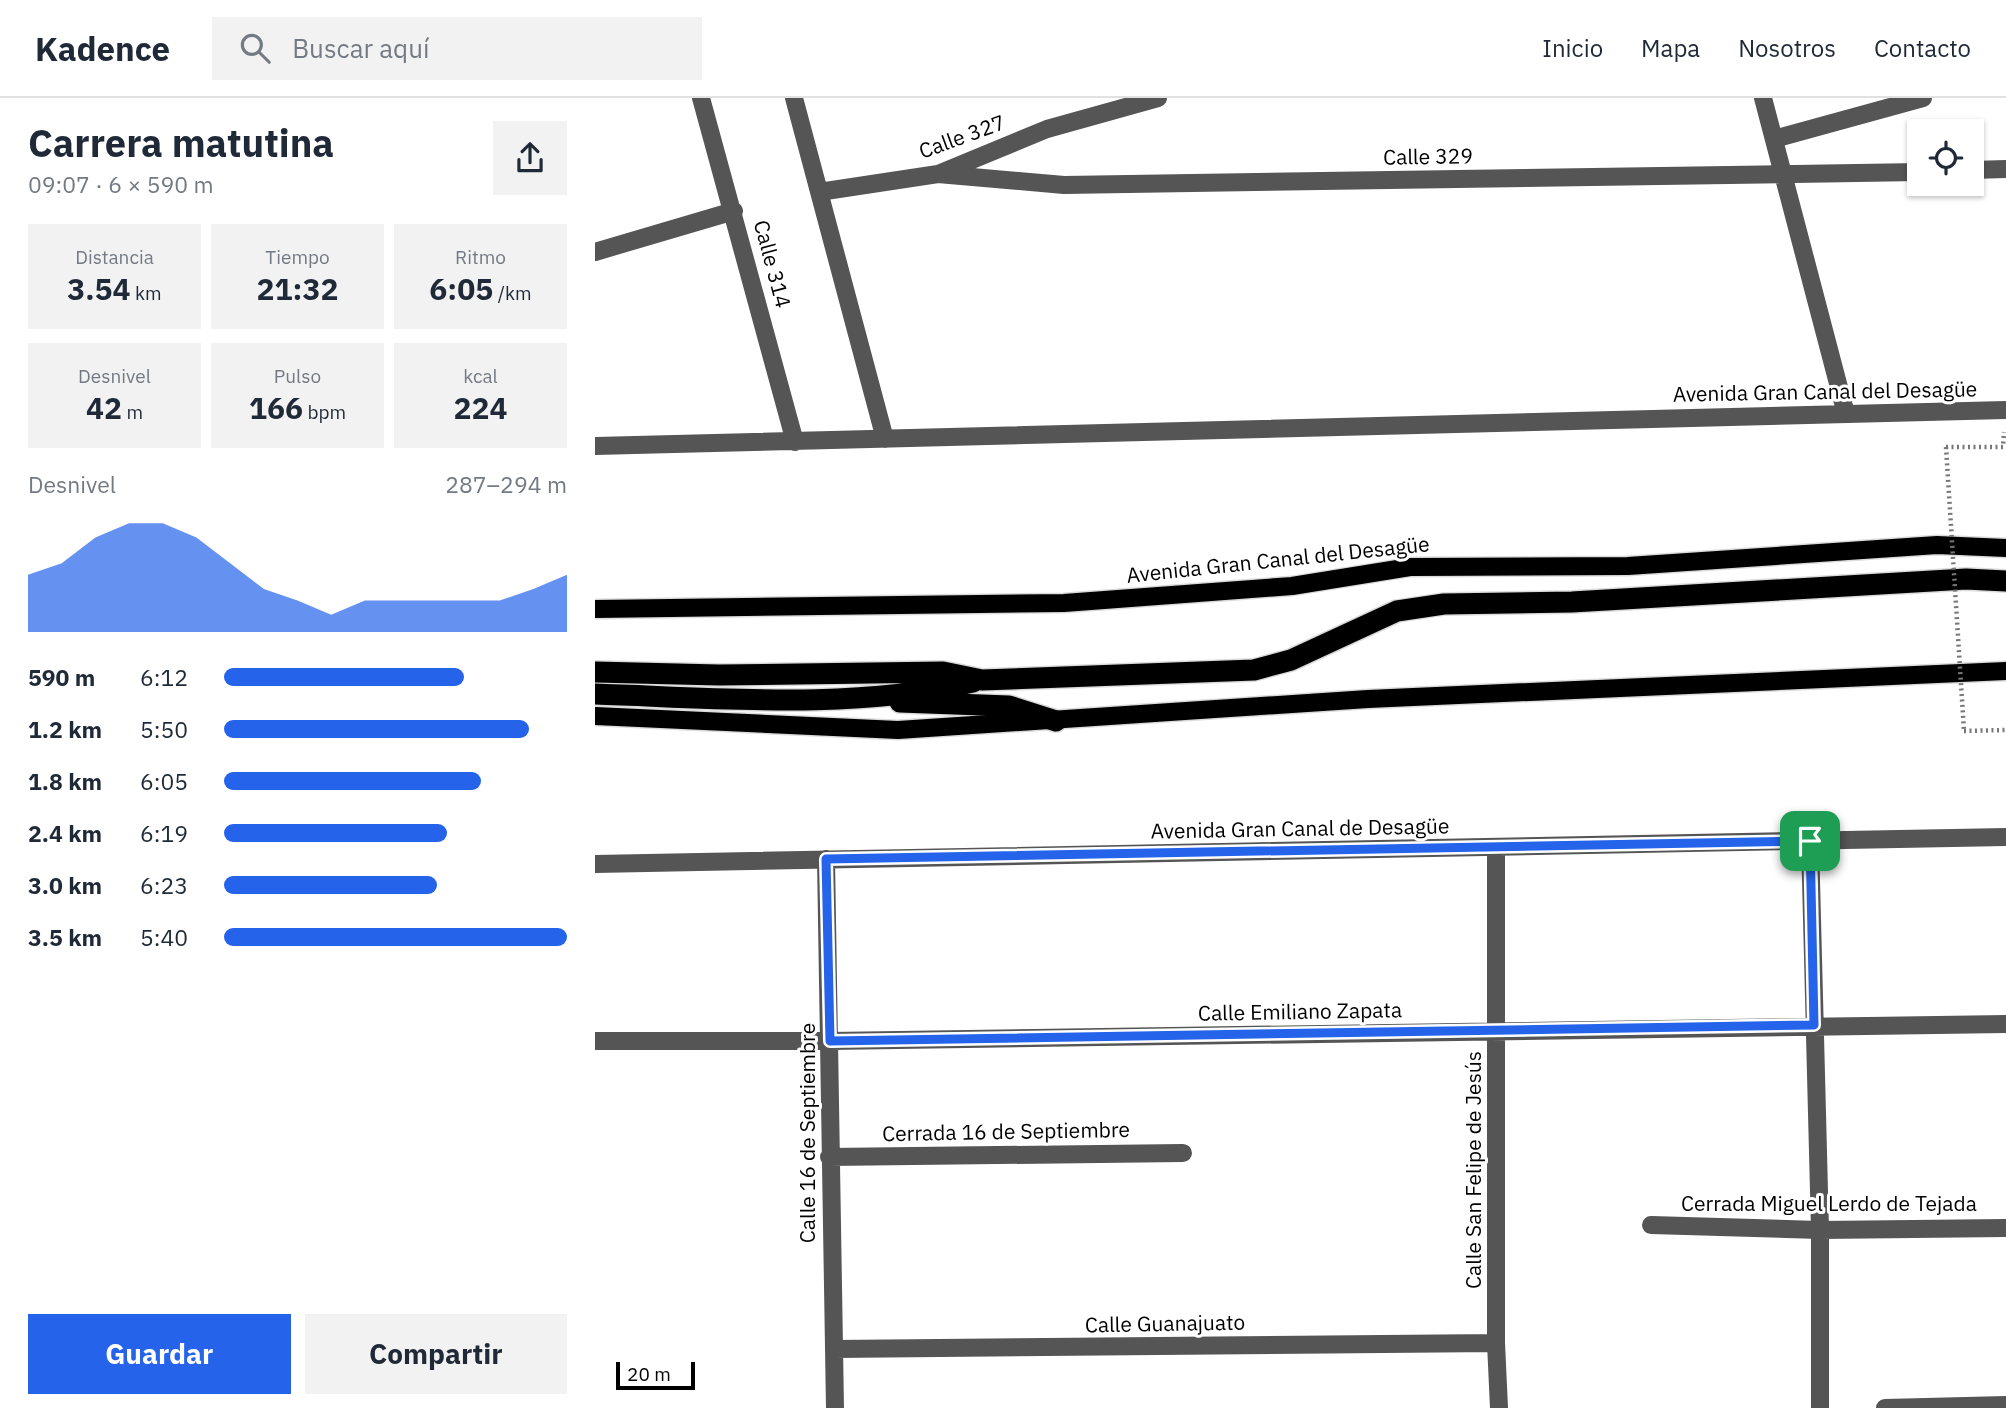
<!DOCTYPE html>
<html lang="es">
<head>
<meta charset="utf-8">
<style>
  :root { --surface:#fff; --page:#f2f2f3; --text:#1f2937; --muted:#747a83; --line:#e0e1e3; --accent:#2563eb }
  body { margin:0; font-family:"IBM Plex Sans",sans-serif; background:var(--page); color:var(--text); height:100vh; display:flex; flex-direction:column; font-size:26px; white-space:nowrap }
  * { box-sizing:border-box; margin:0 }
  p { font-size:23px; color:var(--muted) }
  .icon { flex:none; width:38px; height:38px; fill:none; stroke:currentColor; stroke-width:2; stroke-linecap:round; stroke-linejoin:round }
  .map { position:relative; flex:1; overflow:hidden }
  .panel { display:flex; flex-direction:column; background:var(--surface); width:595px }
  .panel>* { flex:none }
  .buttons { position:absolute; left:1312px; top:21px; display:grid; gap:14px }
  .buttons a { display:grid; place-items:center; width:77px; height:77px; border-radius:0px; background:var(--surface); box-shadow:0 2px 5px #0004; font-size:35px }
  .scale { position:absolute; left:21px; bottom:18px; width:79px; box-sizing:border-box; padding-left:7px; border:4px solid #000; border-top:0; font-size:19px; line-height:24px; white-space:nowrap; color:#000; -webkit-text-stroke:5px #fff; paint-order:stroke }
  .pin { position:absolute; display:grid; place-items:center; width:60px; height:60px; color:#fff; margin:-30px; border-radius:14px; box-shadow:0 4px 10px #0006 }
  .round { display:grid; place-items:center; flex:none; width:74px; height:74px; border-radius:0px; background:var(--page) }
  .summary { display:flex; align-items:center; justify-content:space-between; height:119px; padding:0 28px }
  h1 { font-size:38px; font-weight:700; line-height:52px }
  .stats { display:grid; grid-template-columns:repeat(3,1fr); gap:10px; height:119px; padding:7px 28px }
  .stats div { display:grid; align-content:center; border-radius:0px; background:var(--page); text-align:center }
  .stats b { font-size:30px; font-weight:700 }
  .stats small { font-size:19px; font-weight:400 }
  .stats p { font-size:19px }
  .chart { height:196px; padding:14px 28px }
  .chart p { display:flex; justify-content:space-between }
  .chart svg { width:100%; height:126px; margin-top:7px; fill:var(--accent); opacity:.7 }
  .cta { display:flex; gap:14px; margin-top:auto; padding:14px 28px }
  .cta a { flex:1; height:80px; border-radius:0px; background:var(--accent); color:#fff; font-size:28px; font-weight:700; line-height:80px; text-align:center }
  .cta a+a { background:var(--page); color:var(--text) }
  ul { padding:0 28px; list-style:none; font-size:23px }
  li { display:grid; grid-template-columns:112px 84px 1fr; align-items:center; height:52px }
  li i { height:18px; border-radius:9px; background:var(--accent) }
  header { display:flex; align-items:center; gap:42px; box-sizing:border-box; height:98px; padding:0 35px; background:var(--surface); border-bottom:2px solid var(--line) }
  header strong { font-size:33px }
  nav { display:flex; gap:38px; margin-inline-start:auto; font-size:24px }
  .search { width:490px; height:63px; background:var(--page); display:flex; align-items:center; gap:18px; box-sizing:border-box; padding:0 24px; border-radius:0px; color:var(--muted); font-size:26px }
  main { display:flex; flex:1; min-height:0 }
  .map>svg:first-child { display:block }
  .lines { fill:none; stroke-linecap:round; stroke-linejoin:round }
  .major-casing { stroke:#dbdbdb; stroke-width:21 }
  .highway-casing { stroke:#dbdbdb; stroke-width:24 }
  .path { stroke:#777; stroke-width:4.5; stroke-dasharray:2 3.5; stroke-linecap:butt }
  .minor { stroke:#555; stroke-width:18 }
  .major { stroke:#000; stroke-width:18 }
  .highway { stroke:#000; stroke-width:21 }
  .path-bridge { stroke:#777; stroke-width:4.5; stroke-dasharray:2 3.5; stroke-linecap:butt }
  .route-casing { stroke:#fff; stroke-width:14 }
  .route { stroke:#2563eb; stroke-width:9 }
  .labels { text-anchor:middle; stroke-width:6; stroke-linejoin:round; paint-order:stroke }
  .street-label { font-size:21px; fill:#000; stroke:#fff }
</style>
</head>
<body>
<header>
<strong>Kadence</strong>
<div class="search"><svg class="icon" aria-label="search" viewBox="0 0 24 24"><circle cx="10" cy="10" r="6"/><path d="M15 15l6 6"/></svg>Buscar aquí</div>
<nav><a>Inicio</a><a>Mapa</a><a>Nosotros</a><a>Contacto</a></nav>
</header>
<main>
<section class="panel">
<div class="summary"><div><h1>Carrera matutina</h1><p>09:07 · 6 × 590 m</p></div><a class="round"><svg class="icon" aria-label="share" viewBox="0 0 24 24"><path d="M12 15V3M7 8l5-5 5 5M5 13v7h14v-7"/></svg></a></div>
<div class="stats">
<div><p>Distancia</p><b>3.54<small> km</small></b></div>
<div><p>Tiempo</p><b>21:32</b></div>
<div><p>Ritmo</p><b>6:05<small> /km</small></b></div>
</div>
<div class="stats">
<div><p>Desnivel</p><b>42<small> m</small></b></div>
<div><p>Pulso</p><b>166<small> bpm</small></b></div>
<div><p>kcal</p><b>224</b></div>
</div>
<div class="chart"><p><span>Desnivel</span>287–294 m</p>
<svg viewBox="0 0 160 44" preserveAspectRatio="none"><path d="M0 44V24L10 20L20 11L30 6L40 6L50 11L60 20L70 29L80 33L90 38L100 33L110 33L120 33L130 33L140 33L150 29L160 24V44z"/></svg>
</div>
<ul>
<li><b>590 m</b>6:12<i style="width:70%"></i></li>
<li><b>1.2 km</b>5:50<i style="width:89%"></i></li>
<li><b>1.8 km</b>6:05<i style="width:75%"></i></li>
<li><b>2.4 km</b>6:19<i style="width:65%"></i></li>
<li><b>3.0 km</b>6:23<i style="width:62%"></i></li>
<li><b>3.5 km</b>5:40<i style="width:100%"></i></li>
</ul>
<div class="cta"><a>Guardar</a><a>Compartir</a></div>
</section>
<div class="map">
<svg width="1411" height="1310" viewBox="0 0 1411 1310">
  <rect width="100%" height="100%" fill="#fff"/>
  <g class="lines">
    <g class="major-casing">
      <path id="major" d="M0,511L469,505L697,488L815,469L1033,468L1342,447L1411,450
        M0,618L303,632L773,601L1411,573"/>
    </g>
    <g class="highway-casing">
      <path id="highway" d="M0,574L124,577L348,574L387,582L659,572L696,562L802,513L849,506L977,504L1371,481L1411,483
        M0,596C125,600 255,612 378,584
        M305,604L414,608L461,623"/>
    </g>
    <path class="path" d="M1351,349H1408L1409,334
      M1369,633L1411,632"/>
    <path class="minor" d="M106,0L200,344
      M199,0L290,341
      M1168,0L1251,316
      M1179,41L1328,0
      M1377,72L1411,71
      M343,76L469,87L1325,74
      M224,94L343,76L452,31L563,0
      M0,154L139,113
      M0,348L1411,312
      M1215,743L1225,1132V1310
      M901,751V1245L904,1310
      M231,761L240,1310
      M0,766L1411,739
      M0,943H235L1411,926
      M234,1059L588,1055
      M1056,1127L1225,1132L1411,1130
      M239,1251L901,1245
      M1290,1310L1411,1307"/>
    <use href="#major" class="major"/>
    <use href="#highway" class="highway"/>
    <path class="path-bridge" d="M1351,349L1369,633"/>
  </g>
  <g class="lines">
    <g class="route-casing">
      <path id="route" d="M1215,743L1219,927L235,943L231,761Z"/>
    </g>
    <use href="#route" class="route"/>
  </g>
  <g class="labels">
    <g class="street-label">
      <text transform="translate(367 39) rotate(-20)" y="7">Calle 327</text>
      <text transform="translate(833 59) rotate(-1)" y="7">Calle 329</text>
      <text transform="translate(177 166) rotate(75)" y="7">Calle 314</text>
      <text transform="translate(1230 294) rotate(-1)" y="7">Avenida Gran Canal del Desagüe</text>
      <text transform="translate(683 462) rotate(-6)" y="7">Avenida Gran Canal del Desagüe</text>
      <text transform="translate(705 731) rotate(-1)" y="7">Avenida Gran Canal de Desagüe</text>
      <text transform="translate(705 914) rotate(-1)" y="7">Calle Emiliano Zapata</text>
      <text transform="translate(411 1034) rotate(-1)" y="7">Cerrada 16 de Septiembre</text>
      <text transform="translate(213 1035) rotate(-90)" y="7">Calle 16 de Septiembre</text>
      <text transform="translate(879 1072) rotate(-90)" y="7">Calle San Felipe de Jesús</text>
      <text x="1234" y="1113">Cerrada Miguel Lerdo de Tejada</text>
      <text transform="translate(570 1226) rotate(-1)" y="7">Calle Guanajuato</text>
    </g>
  </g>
</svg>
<div class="buttons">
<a><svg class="icon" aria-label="locate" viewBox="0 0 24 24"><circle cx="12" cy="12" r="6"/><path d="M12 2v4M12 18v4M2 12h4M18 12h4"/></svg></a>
</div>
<div class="scale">20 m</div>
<div class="pin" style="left:1215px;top:743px;background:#1e9e55"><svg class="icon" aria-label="arrive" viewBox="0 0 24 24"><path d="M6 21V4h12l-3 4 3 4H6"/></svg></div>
</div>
</main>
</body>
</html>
